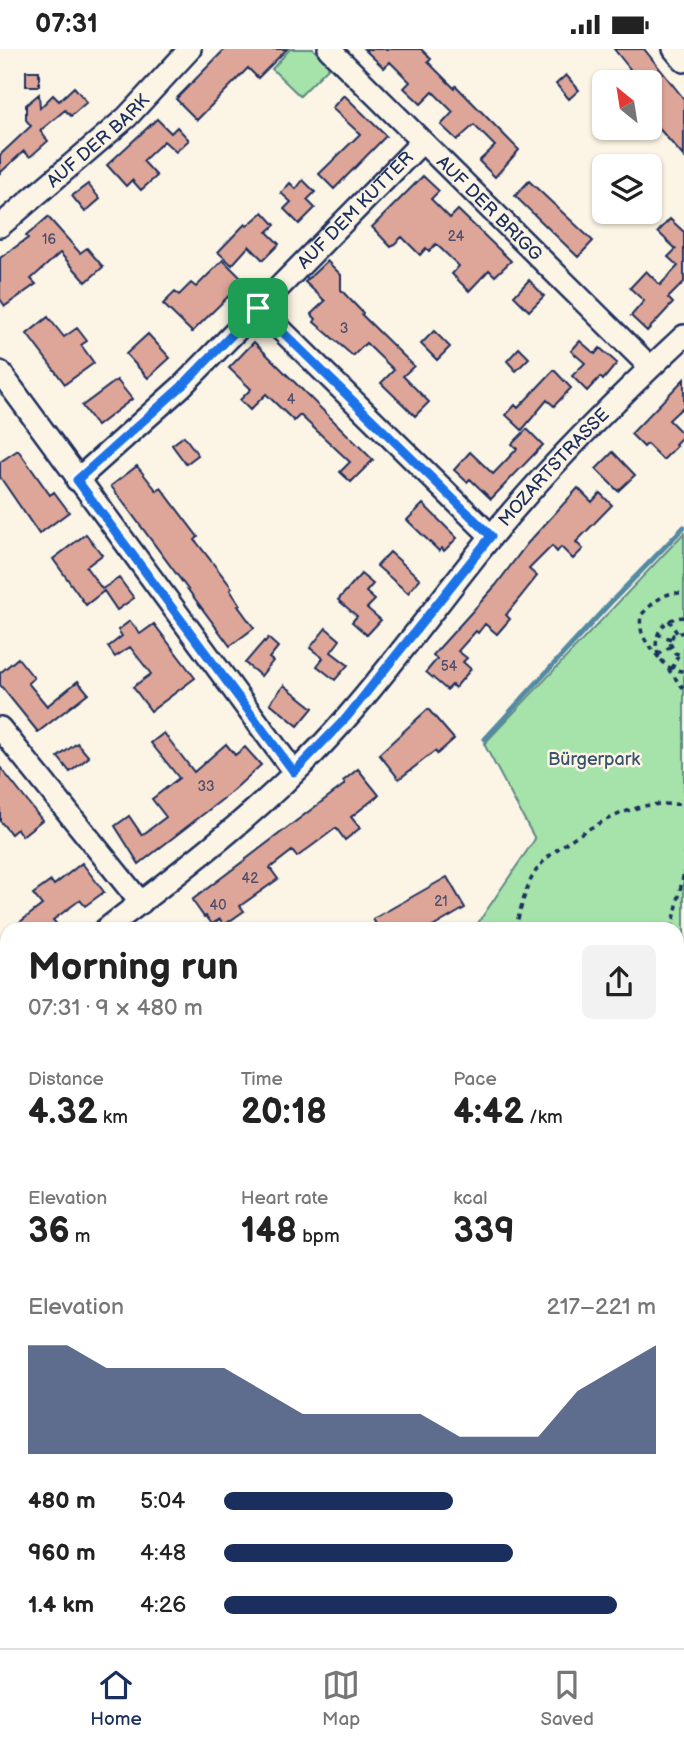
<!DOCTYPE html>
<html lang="en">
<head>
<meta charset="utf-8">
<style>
  :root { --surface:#fff; --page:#f2f2f2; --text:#222; --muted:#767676; --line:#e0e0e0; --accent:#1b2f5e }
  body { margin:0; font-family:"Balsamiq Sans",sans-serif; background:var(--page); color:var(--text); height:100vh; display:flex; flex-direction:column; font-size:26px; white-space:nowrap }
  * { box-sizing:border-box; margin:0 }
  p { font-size:23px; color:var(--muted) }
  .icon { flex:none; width:38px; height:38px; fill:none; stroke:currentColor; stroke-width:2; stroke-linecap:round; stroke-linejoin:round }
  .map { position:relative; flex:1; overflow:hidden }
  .details { position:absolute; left:0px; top:873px; width:684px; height:726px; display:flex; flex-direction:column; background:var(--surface); border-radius:21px 21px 0 0; box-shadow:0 2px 5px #0004 }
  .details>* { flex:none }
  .needle { width:46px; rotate:330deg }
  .tools { position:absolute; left:592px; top:21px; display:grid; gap:14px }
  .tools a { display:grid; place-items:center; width:70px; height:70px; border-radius:10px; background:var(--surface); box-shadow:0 2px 5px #0004; font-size:35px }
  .pin { position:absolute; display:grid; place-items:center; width:60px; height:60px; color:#fff; margin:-30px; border-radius:14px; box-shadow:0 4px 10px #0006 }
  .round { display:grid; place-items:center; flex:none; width:74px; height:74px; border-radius:10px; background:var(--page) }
  .head { display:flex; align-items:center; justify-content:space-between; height:119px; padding:0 28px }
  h1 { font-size:38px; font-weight:800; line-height:52px }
  .stats { display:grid; grid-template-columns:repeat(3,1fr); gap:10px; height:119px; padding:7px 28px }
  .stats div { display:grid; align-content:center }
  .stats b { font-size:35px; font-weight:800 }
  .stats small { font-size:19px; font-weight:400 }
  .stats p { font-size:19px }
  .chart { height:196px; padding:14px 28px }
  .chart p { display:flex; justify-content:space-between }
  .chart svg { width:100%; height:126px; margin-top:7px; fill:var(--accent); opacity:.7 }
  ul { padding:0 28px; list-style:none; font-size:23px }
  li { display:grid; grid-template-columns:112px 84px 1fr; align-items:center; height:52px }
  li i { height:18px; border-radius:9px; background:var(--accent) }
  .status { display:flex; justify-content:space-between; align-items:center; height:49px; padding:0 35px; background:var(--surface); direction:ltr }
  .status svg { height:19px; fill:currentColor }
  .dock { display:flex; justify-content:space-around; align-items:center; height:98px; border-top:2px solid var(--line); background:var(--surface); font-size:19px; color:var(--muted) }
  .dock a { display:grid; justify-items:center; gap:4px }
  .dock .selected { color:var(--accent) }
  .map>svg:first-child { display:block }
  .green { fill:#a5e3aa; stroke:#608984; stroke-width:2 }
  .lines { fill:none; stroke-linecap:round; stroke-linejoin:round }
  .stream { stroke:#538ba3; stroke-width:5 }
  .building { fill:#dea698; stroke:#1b2f5e; stroke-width:2 }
  .service-casing { stroke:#1b2f5e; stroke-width:16 }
  .minor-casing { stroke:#1b2f5e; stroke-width:26 }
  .path { stroke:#1b2f5e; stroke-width:3.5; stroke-dasharray:5 5; stroke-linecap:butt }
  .service { stroke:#fcf5e5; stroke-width:10 }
  .minor { stroke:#fcf5e5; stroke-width:21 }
  .rail-casing { stroke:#1b2f5e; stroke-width:8 }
  .rail { stroke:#fcf5e5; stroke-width:5; stroke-dasharray:16; stroke-linecap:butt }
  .route-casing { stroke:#fff; stroke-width:14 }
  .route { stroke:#1a73e8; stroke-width:9 }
  .labels { text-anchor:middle; stroke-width:5; stroke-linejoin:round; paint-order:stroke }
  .number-label { font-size:14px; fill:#4c4d6c }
  .street-label { font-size:18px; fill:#1b2f5e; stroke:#fcf5e5 }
  .park-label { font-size:18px; fill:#37536d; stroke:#fcf5e5 }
</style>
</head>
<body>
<div class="status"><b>07:31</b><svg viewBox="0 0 49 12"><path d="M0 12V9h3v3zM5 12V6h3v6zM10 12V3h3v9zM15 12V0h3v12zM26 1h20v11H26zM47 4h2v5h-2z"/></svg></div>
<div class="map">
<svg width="684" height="1599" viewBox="0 0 684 1599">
  <rect width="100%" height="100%" fill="#fcf5e5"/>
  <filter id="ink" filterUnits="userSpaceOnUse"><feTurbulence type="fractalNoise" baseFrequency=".0143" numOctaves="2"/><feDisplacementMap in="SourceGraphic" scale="14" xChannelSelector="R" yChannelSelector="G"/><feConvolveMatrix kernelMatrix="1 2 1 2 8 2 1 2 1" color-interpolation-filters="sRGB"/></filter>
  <g filter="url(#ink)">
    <path class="green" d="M290,0H313L330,17L300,47L272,20Z
      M684,484V1504L677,1496V880H474L535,790L484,695Z
      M0,1396L7,1405V1547L0,1532Z
      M28,1593H129L132,1599H31Z"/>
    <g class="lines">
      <path class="stream" d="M485,690L610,554L684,478"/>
    </g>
    <path class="building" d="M225,0H287L258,29L248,19L197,71L176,50Z
      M364,0H421L431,10L428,13L454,39L456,37L519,101L495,128L479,112L495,97L474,76L457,91L441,76L453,63L433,43L421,55L404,39L410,33L390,13L384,19Z
      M614,0H644L684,50V108L649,68V33H613L630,20Z
      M26,22H39V37H26Z
      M566,26L579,41L569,50L556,35Z
      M74,38L87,53L71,67L65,61L40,82L48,92L30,108L24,102L0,124V106L31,77L26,71V56L39,45L40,59L53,46L59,52Z
      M344,46L386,87L334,140L319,125L360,85L332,59Z
      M157,70L171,84L177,78L189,91L176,103L164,92L143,112L157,127L141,141L132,131L126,137L107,116Z
      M423,127L439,142L431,150L450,169L458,161L511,212L495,227L489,221L469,242L452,225L459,217L436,195L429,202L426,199L420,206L402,188L391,198L372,178Z
      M303,131L315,143L307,151L315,159L299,175L284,160L291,153L281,144L290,134L296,140Z
      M529,132L593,192L578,208L515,147Z
      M88,135L100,150L85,163L72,147Z
      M263,163L275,176L267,183L279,195L263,211L249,197L232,216L218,203L245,175L247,177Z
      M48,168L80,204L87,199L103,218L86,233L60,204L31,230L36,235L5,257L0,250V209L28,189L26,187Z
      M670,170L684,183V233L668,249L673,254L647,282L631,267L644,252L630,239L646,222L660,236L678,217L668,208L676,200L658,183Z
      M223,211L244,232L192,283L163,255L175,243L179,246L191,234L196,238Z
      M327,212L341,226V241L363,264L362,266L414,317L403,327L429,353L415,367L381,334L394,321L366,294L353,307L314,273L316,270L311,265L325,252L305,233Z
      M529,231L544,247L529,262L514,247Z
      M48,268L64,288L77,279L87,292L81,296L94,314L65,335L27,285Z
      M434,282L450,298L437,311L421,295Z
      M148,285L170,309L148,329L126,305Z
      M580,292L595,305L600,299L617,314L603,331L600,328L587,342L572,327L585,314L571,302Z
      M254,293L373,411L351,433L340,423L350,413L300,366L294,372L266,345L250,361L240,351L251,340L229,319Z
      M519,299L529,309L516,322L507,312Z
      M554,321L571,339L554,357L547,351L522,381L506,366L515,356L518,359Z
      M684,330V357L669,371L684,386L675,395L677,397L663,411L647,395L644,398L631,385Z
      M117,331L132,350L97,377L82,357Z
      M527,380L543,396L491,450L470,430L467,433L454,421L470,403L493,425L517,400L512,395Z
      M184,387L198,406L186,415L172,396Z
      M18,401L50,446L54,443L69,463L39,485L0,428V413Z
      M613,403L635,426L618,442L596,420Z
      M137,417L157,442L161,439L198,488L195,491L232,539L230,541L240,556L238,557L254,579L230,597L111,437Z
      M578,439L592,453L600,444L612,456L576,493L583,500L573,510L561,498L557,503L552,497L529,520L537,527L506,566L510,570L497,585L485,575L478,584L476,582L458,602L467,609L463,613L471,620L455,639L452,636L447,641L426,623L437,610L433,606L496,536L527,495Z
      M423,455L457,489L444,502L442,499L439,502L407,471Z
      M86,485L102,506L86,518L102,540L119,529L134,549L117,561L104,542L86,556L53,510Z
      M390,503L420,530L408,544L377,517Z
      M361,525L373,535L366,543L375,551L367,559L381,571L367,586L352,573L357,567L338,551Z
      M130,572L140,585L154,575L195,629L151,662L133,638L151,625L130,598L115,608L108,598L122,587L118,581Z
      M326,579L340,591L331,603L348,616L335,631L317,617L323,609L310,599Z
      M268,589L278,598L269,609L273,612L261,627L245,614L264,592L265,593Z
      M18,609L34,629L28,634L47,657L78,632L88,644L38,683L0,636V624Z
      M284,636L313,659L298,677L270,654Z
      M428,660L454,690L437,705L435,702L399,730L379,705Z
      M164,684L194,723L226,695L235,706L245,698L261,716L228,746L139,815L115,777L129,767L142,786L166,768L152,750L179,729L151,694Z
      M77,694L89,708L70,723L58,708Z
      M0,718L42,771L22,787L17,780L11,785L0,772Z
      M358,720L379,746L351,768L360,779L345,791L336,779L297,808L292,802L270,819L278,830L240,857L244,862L224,876L220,870L212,875L206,867L204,868L192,851L345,735L343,732Z
      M82,814L104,843L85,857L80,851L53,871L61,880H11L42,856L33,845L51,832L54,836Z
      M447,828L465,859L429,880H379L373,870Z"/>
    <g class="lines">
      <g class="service-casing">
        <path id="service" d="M677,1461L684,1457"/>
      </g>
      <g class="minor-casing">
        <g id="minor">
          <path id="s1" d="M329,0L650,318"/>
          <path d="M674,0L684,12"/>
          <path id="s2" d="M0,177L127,68L190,0"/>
          <path d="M259,259L491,487"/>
          <path d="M0,323L294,723"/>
          <path id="s3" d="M77,431L182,337L422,93"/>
          <path d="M0,679L141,854"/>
          <path id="s4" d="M106,880C191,815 278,749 348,667C398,610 442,548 490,489C549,417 616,350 684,287"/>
          <path d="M0,960L7,955"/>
          <path d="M0,1114L7,1122"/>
          <path d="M464,1592L470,1599"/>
        </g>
      </g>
      <path class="path" d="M684,568C647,569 647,621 684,622
        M669,571L677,584
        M684,583L673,586L670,594L675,604L684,607
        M657,585L671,590
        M658,606L670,598
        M659,609C647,594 638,586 641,566C653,554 666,540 684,545
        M668,620L684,640
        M672,620L678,606
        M515,880C521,861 525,836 538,819C556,794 621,759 651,756C662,754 673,756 684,755
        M672,880L684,823
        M677,1099L684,1124"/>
      <use href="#service" class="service"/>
      <use href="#minor" class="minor"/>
      <g class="rail-casing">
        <path id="rail" d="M0,1330L7,1338
          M0,1365L7,1374
          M0,1385L7,1394
          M145,1592L150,1599
          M170,1592L175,1599
          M186,1592L191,1599
          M220,1592L225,1599"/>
      </g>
      <use href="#rail" class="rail"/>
    </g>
  </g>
  <g class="lines" filter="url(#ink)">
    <g class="route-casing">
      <path id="route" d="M258,259L491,487L347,668L294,723L77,431L182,337Z"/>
    </g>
    <use href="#route" class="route"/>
  </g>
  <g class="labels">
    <g class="number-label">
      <text x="456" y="192">24</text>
      <text x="49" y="195">16</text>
      <text x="344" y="284">3</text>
      <text x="291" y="355">4</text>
      <text x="449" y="622">54</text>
      <text x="206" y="742">33</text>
      <text x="250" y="834">42</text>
      <text x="441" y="857">21</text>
      <text x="218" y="861">40</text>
    </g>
    <g class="street-label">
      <text dy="6" stroke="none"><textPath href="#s2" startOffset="130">AUF DER BARK</textPath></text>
      <text dy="6" stroke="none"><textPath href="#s1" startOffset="226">AUF DER BRIGG</textPath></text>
      <text dy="6" stroke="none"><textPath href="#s3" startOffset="388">AUF DEM KUTTER</textPath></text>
      <text dy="6" stroke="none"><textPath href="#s4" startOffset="646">MOZARTSTRASSE</textPath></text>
    </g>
    <g class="park-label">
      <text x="594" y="716">Bürgerpark</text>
    </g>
  </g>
</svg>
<div class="tools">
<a><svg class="needle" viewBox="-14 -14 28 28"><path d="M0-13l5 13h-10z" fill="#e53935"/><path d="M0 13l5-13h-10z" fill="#767676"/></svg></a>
<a><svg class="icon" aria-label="layers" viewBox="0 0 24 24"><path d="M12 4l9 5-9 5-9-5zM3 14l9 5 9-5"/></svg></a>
</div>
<div class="pin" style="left:258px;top:259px;background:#1e9e55"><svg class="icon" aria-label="arrive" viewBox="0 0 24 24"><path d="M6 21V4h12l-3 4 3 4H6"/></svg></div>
<section class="details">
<div class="head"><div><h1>Morning run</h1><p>07:31 · 9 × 480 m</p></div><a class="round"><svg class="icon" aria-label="share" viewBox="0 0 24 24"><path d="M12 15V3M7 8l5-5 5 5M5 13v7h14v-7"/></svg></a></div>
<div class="stats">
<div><p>Distance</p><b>4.32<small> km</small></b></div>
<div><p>Time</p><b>20:18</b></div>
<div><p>Pace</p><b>4:42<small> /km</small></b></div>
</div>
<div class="stats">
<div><p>Elevation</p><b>36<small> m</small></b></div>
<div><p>Heart rate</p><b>148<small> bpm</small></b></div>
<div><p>kcal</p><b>339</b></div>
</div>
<div class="chart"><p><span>Elevation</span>217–221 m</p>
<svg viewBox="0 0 160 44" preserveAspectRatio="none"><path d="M0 44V6L10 6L20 14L30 14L40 14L50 14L60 22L70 30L80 30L90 30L100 30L110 38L120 38L130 38L140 22L150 14L160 6V44z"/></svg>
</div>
<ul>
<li><b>480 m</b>5:04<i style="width:53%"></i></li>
<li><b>960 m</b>4:48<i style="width:67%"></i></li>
<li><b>1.4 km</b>4:26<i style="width:91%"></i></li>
</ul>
</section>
</div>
<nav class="dock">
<a class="selected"><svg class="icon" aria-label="home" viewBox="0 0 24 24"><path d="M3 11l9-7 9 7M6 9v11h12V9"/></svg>Home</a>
<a><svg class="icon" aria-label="map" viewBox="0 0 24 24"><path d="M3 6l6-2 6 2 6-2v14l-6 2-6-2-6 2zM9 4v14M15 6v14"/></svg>Map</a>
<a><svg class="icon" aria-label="saved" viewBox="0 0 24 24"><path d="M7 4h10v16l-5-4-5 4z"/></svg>Saved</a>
</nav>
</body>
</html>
